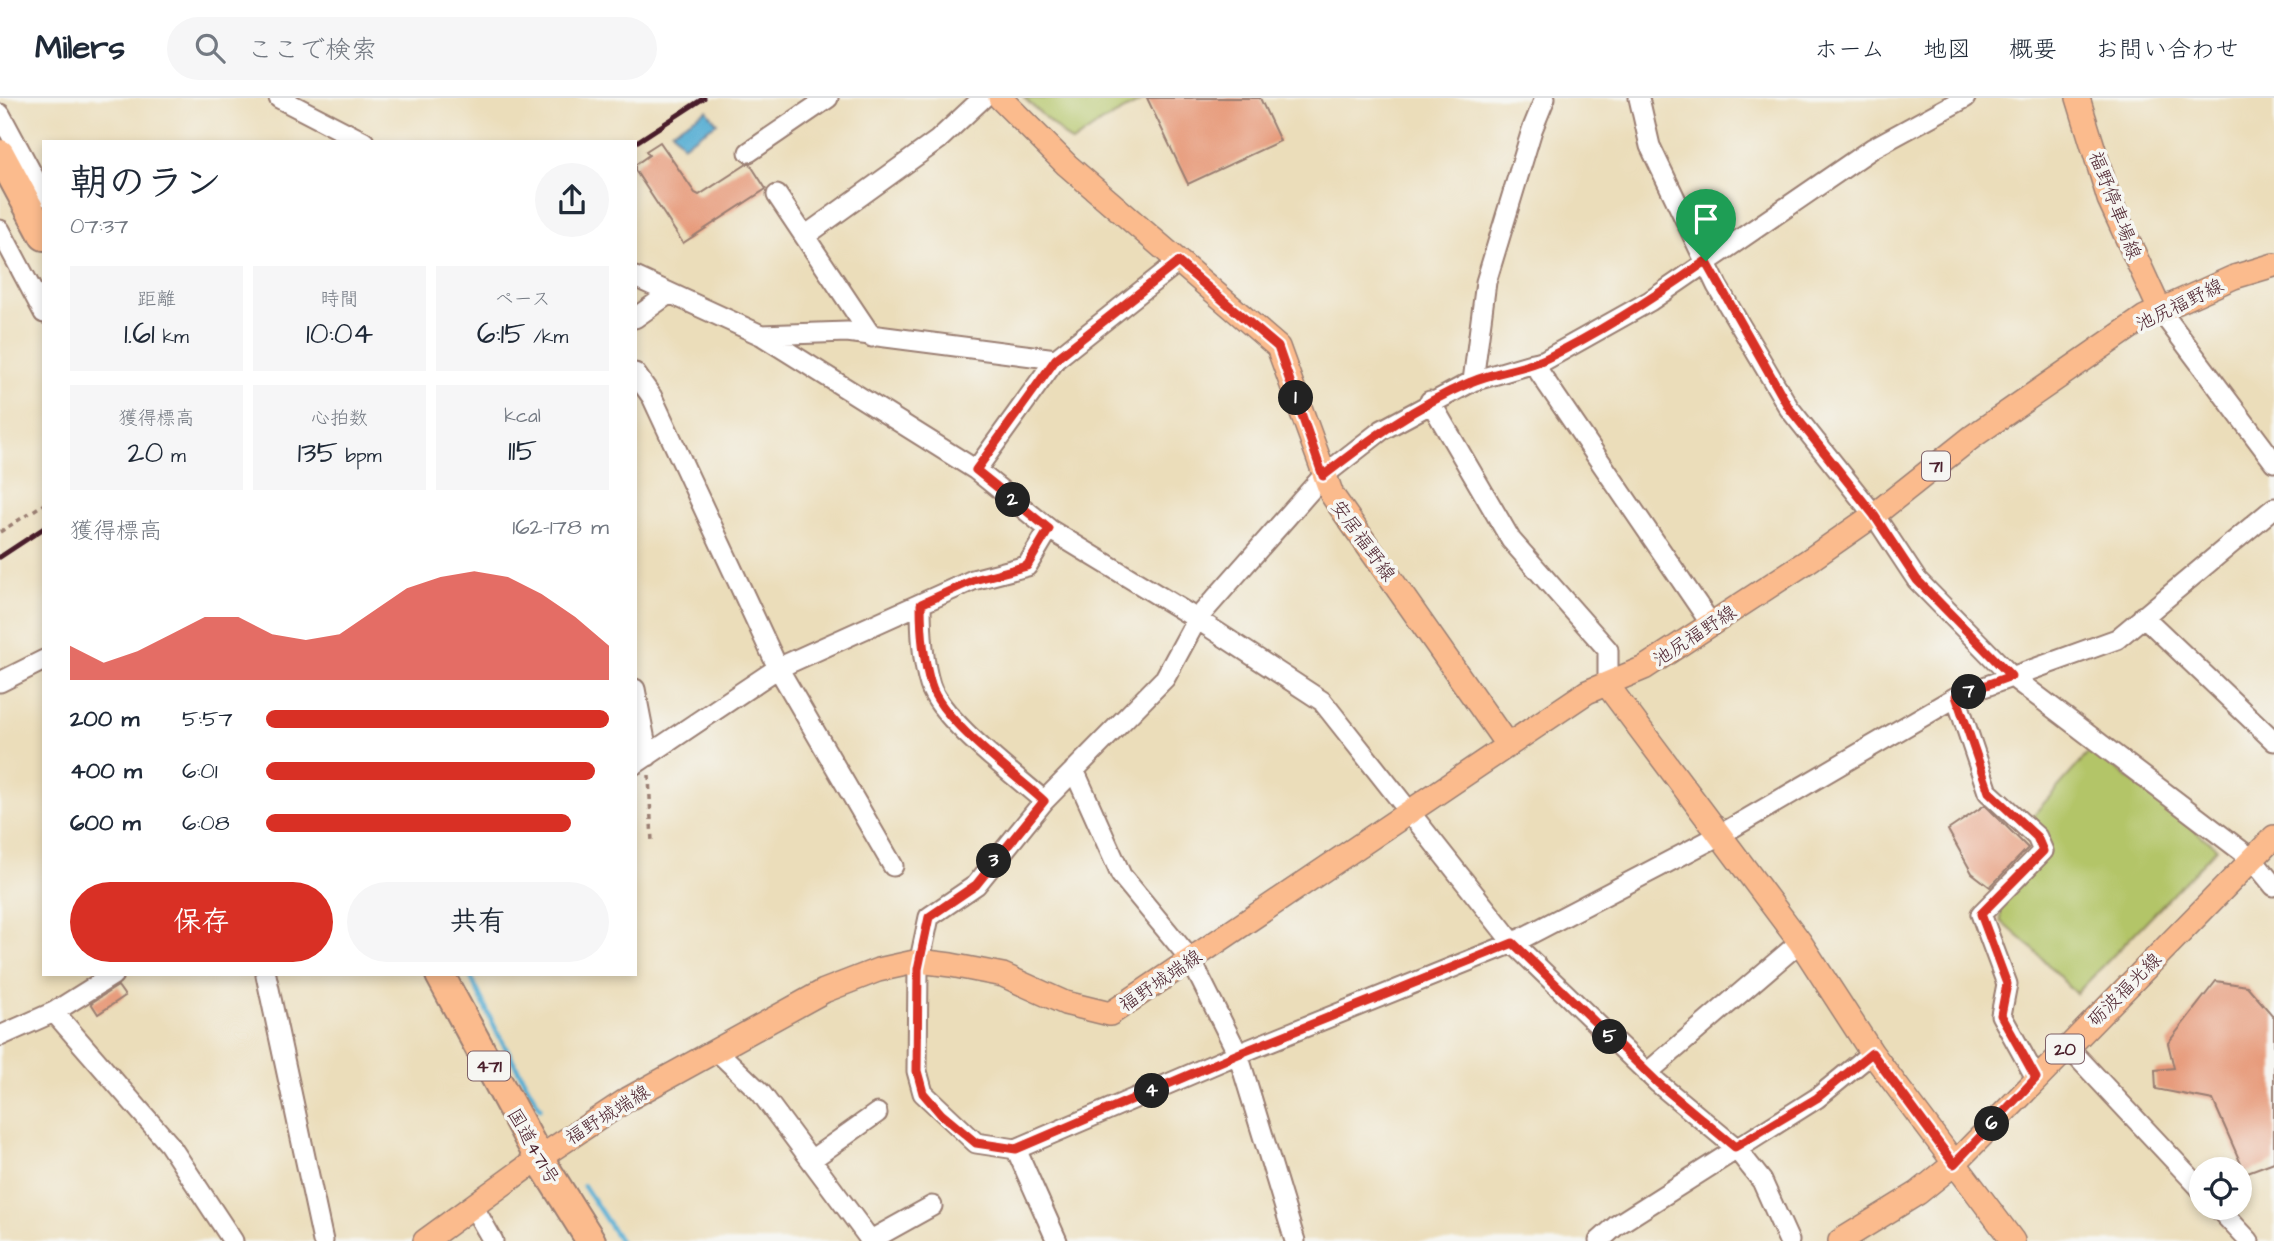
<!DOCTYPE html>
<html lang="ja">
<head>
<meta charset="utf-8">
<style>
  :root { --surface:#fff; --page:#f6f6f7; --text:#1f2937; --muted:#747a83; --line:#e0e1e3; --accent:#d93025 }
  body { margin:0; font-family:"Architects Daughter","Klee One",sans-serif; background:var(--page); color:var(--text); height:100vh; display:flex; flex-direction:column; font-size:26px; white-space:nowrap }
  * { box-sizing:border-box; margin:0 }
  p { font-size:23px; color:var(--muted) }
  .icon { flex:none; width:38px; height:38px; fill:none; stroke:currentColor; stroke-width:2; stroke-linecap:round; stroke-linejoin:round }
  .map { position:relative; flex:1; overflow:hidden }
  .details { position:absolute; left:42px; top:42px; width:595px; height:836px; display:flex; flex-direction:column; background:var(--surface); border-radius:0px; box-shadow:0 4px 10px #0003 }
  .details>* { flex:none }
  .buttons { position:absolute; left:2189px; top:1059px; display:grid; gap:14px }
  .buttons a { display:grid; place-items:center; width:63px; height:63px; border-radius:50%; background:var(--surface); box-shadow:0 4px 10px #0003; font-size:35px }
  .pin { position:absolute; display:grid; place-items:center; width:60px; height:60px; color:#fff; margin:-72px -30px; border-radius:50% 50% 50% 0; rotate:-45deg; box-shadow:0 0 7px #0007 }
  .pin .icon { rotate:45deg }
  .km { position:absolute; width:35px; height:35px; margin:-18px; border-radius:50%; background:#222; color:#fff; font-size:19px; line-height:35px; text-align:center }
  .round { display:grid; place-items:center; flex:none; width:74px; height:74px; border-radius:37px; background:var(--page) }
  .head { display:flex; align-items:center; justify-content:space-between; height:119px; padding:0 28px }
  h1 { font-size:38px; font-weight:600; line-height:52px }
  .metrics { display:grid; grid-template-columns:repeat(3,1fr); gap:10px; height:119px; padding:7px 28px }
  .metrics div { display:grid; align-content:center; border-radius:0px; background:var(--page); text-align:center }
  .metrics b { font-size:30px; font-weight:600 }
  .metrics small { font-size:19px; font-weight:400 }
  .metrics p { font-size:19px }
  .chart { height:196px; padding:14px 28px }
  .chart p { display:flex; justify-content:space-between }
  .chart svg { width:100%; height:126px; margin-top:7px; fill:var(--accent); opacity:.7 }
  .primary-button { display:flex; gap:14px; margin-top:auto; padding:14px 28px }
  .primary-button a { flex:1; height:80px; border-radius:42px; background:var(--accent); color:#fff; font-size:28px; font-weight:600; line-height:80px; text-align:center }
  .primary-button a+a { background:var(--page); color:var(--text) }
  ul { padding:0 28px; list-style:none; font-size:23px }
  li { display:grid; grid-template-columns:112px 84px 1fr; align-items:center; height:52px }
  li i { height:18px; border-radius:9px; background:var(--accent) }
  header { display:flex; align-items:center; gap:42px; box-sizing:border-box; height:98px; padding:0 35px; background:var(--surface); border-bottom:2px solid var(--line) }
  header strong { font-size:33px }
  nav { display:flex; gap:38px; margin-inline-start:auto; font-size:24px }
  .search { width:490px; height:63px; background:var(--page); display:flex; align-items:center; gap:18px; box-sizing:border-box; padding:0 24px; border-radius:38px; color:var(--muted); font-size:26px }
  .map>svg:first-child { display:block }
  .green { fill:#b3c568; stroke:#7e724a; stroke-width:2 }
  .water { fill:#55add3; stroke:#50667f; stroke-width:2 }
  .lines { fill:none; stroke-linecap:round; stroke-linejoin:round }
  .stream { stroke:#55add3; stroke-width:5 }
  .building { fill:#e79b7c }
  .minor-casing { stroke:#9a7e72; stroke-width:23 }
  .major-casing { stroke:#9a7e72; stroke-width:26 }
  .highway-casing { stroke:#9a7e72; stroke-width:32 }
  .path { stroke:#9a7e72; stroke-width:3.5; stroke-dasharray:5 5; stroke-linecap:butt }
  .minor { stroke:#fff; stroke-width:19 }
  .major { stroke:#fbbb8d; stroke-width:23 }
  .highway { stroke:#fbbb8d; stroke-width:28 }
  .rail { stroke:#4a1f2b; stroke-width:5 }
  .route-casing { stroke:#fff; stroke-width:14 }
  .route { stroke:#d93025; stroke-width:9 }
  .labels { text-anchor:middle; stroke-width:7; stroke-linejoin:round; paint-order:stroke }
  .shield { fill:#f6f6f2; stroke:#7e6067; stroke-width:2 }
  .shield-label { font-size:18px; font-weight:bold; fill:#4a1f2b }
  .street-label { font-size:19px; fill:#4a1f2b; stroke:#f6f6f2 }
</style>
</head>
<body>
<header>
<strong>Milers</strong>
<div class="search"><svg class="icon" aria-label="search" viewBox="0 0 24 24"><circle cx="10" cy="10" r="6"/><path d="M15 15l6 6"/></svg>ここで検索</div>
<nav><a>ホーム</a><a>地図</a><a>概要</a><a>お問い合わせ</a></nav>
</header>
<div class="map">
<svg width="2274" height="1143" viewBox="0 0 2274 1143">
  <rect width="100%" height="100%" fill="#f6f6f2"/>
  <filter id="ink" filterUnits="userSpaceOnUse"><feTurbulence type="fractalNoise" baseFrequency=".0143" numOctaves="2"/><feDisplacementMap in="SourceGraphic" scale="14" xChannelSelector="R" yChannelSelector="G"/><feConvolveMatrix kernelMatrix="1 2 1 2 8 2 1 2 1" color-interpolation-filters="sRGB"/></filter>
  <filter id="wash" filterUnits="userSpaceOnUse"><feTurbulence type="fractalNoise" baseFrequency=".00686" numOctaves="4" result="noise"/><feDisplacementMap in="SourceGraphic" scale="28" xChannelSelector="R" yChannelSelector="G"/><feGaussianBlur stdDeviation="1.57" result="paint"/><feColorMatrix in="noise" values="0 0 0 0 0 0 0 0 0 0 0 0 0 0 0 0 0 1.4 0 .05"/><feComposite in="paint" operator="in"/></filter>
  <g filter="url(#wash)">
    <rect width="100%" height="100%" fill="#ebddba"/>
    <path class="green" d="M1024,0H1147L1102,24L1072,45Z
      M2092,651L2217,750L2076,896L2033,851L2001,823L2000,808L2048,754L2027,724Z"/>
    <path class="water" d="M707,12L717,25L683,47L672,33Z"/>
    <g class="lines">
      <path class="stream" d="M470,877L497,934L540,1010
        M584,1088L620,1143"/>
    </g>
    <g id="blocks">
      <path class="building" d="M1147,0H1260L1280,43L1188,86Z
        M660,44L695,95L699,97L747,66H750L766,91L683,145L635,72V67L649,57L646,53Z
        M1985,707L2028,750L1990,789L1972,775L1948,732Z
        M2216,883L2247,888L2274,919V1064L2245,1075L2213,1002L2156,991L2155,972L2174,970L2168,945Z
        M118,888L125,898L98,916L91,905Z"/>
    </g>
  </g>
  <g filter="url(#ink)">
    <use href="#blocks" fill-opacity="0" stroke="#9a7e72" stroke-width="2"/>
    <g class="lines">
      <g class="minor-casing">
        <path id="minor" d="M279,0L364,44
          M1639,0L1650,48L1717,188L1789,310L1874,417L1917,482L2011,578L2252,761L2274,788
          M1965,0L1873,50L1650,203L1545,262L1473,283L1382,332L1323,378L1197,521L1165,580L1044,703L976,787L929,819L918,871L917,973L923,995L976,1045L1016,1051L1238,956L1513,845L1718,738L1956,599L2117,541L2274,410
          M0,16L44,98
          M749,54L828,0
          M777,97L872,239
          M0,132L44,215
          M805,138L938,42L983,0
          M635,179L761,237L976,372L1049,431L1197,521L1322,603L1513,845L1658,985L1735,1049L1762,1083L1789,1143
          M2160,212L2274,364
          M635,220L670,195
          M761,237L847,234L1056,261
          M1533,265L1711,526
          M635,275L652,299L778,570L893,768
          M1473,283L1486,184L1532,32L1545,0
          M1430,303L1511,442L1608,552V588
          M976,372L1056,261L1178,164
          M921,506C921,533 922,561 930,587C941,622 1015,677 1044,703
          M2143,518L2274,643
          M0,584L44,562
          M635,591L648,658
          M1956,599L1988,694L2037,739L2043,753L1981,816L2007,886L2001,917L2036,980
          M635,666L778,570L973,482L1027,468L1049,431
          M1074,672L1121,777L1191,862L1238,956L1295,1143
          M266,877L323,1143
          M54,914L169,1046L233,1143
          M0,938L54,914L113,877
          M2067,948L2202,1092
          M716,952L761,995L871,1143
          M1647,975L1800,844
          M1016,1051L1057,1143
          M811,1062L877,1015
          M473,1108L493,1143
          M2218,1110L2249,1143
          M869,1143L932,1108
          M1599,1143L1617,1127L1817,1000L1872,955"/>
      </g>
      <g class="major-casing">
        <path id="major" d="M1000,0L1067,67L1278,249L1332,397L1508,648
          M2078,0L2109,101L2160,212
          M1608,588L1800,844L1872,955L2013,1143
          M425,1143L539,1060L628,1001L824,893L878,872L919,863L951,867L1003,877L1065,905L1110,916L1587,594L1644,570L1811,461L1874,417L1972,339L2145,219L2234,179L2274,167
          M1840,1143L1918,1095L1954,1066L2274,739"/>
      </g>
      <g class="highway-casing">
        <path id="highway" d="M0,56L44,138
          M440,877L539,1060L591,1143"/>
      </g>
      <path class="path" d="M0,434L44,406
        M649,677L652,745"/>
      <use href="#minor" class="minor"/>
      <use href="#major" class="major"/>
      <use href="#highway" class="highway"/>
      <path class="rail" d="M635,45L704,0
        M0,459L44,430"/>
    </g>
  </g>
  <g class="lines" filter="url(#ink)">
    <g class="route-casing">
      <path id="route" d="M1706,163L1789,310L1874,417L1917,482L2011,578L1956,598L1989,694L2037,739L2043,753L1981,816L2007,886L2001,917L2036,980L1954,1066L1872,955L1817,1000L1735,1049L1658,985L1513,845L1238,956L1016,1051L976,1045L941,1016L923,995L917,973L918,871L929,819L976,787L1044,703C1015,677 941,622 931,587C923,561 921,533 921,506L974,482L1027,468L1049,431L976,372L1056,261L1178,164L1278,249L1323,378C1370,341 1415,308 1471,284C1495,273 1523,272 1547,260C1603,233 1655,199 1706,163Z"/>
    </g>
    <use href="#route" class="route"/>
  </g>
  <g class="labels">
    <g class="shield">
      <rect x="1922" y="353.5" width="28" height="29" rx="5"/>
      <rect x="2046" y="936.5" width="38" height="29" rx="5"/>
      <rect x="468" y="953.5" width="42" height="29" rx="5"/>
    </g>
    <g class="shield-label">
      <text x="1936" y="374">71</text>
      <text x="2065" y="957">20</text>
      <text x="489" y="974">471</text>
    </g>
    <g class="street-label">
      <text transform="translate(2116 107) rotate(69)" y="7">福野停車場線</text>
      <text transform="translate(2179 206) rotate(-26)" y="7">池尻福野線</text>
      <text transform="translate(1364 442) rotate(54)" y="7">安居福野線</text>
      <text transform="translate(1694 537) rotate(-33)" y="7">池尻福野線</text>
      <text transform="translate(1160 882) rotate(-34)" y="7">福野城端線</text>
      <text transform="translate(2124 891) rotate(-45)" y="7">砺波福光線</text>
      <text transform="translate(607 1016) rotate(-32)" y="7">福野城端線</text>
      <text transform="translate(534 1048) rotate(60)" y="7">国道471号</text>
    </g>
  </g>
</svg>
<div class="buttons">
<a><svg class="icon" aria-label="locate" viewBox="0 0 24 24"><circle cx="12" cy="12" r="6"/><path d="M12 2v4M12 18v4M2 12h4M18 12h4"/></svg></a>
</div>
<div class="pin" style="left:1706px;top:163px;background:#1e9e55"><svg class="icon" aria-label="arrive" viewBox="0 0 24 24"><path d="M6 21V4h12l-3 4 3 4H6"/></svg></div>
<b class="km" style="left:1296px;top:300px">1</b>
<b class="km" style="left:1013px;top:402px">2</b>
<b class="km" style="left:994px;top:763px">3</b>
<b class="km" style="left:1152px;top:993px">4</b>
<b class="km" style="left:1610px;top:939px">5</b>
<b class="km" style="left:1992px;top:1026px">6</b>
<b class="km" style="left:1969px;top:594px">7</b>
<section class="details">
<div class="head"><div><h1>朝のラン</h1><p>07:37</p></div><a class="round"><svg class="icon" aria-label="share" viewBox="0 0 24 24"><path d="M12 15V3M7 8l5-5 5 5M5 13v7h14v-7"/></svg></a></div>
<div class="metrics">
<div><p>距離</p><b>1.61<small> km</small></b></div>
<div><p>時間</p><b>10:04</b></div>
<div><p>ペース</p><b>6:15<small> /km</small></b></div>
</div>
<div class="metrics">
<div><p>獲得標高</p><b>20<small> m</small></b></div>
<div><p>心拍数</p><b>135<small> bpm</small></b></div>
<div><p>kcal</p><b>115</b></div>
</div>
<div class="chart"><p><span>獲得標高</span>162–178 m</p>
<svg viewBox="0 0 160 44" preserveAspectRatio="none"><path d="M0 44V32L10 38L20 34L30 28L40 22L50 22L60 28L70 30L80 28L90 20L100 12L110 8L120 6L130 8L140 14L150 22L160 32V44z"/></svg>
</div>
<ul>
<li><b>200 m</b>5:57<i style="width:100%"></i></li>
<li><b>400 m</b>6:01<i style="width:96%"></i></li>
<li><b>600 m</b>6:08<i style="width:89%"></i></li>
</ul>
<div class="primary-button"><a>保存</a><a>共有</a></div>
</section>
</div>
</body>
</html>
